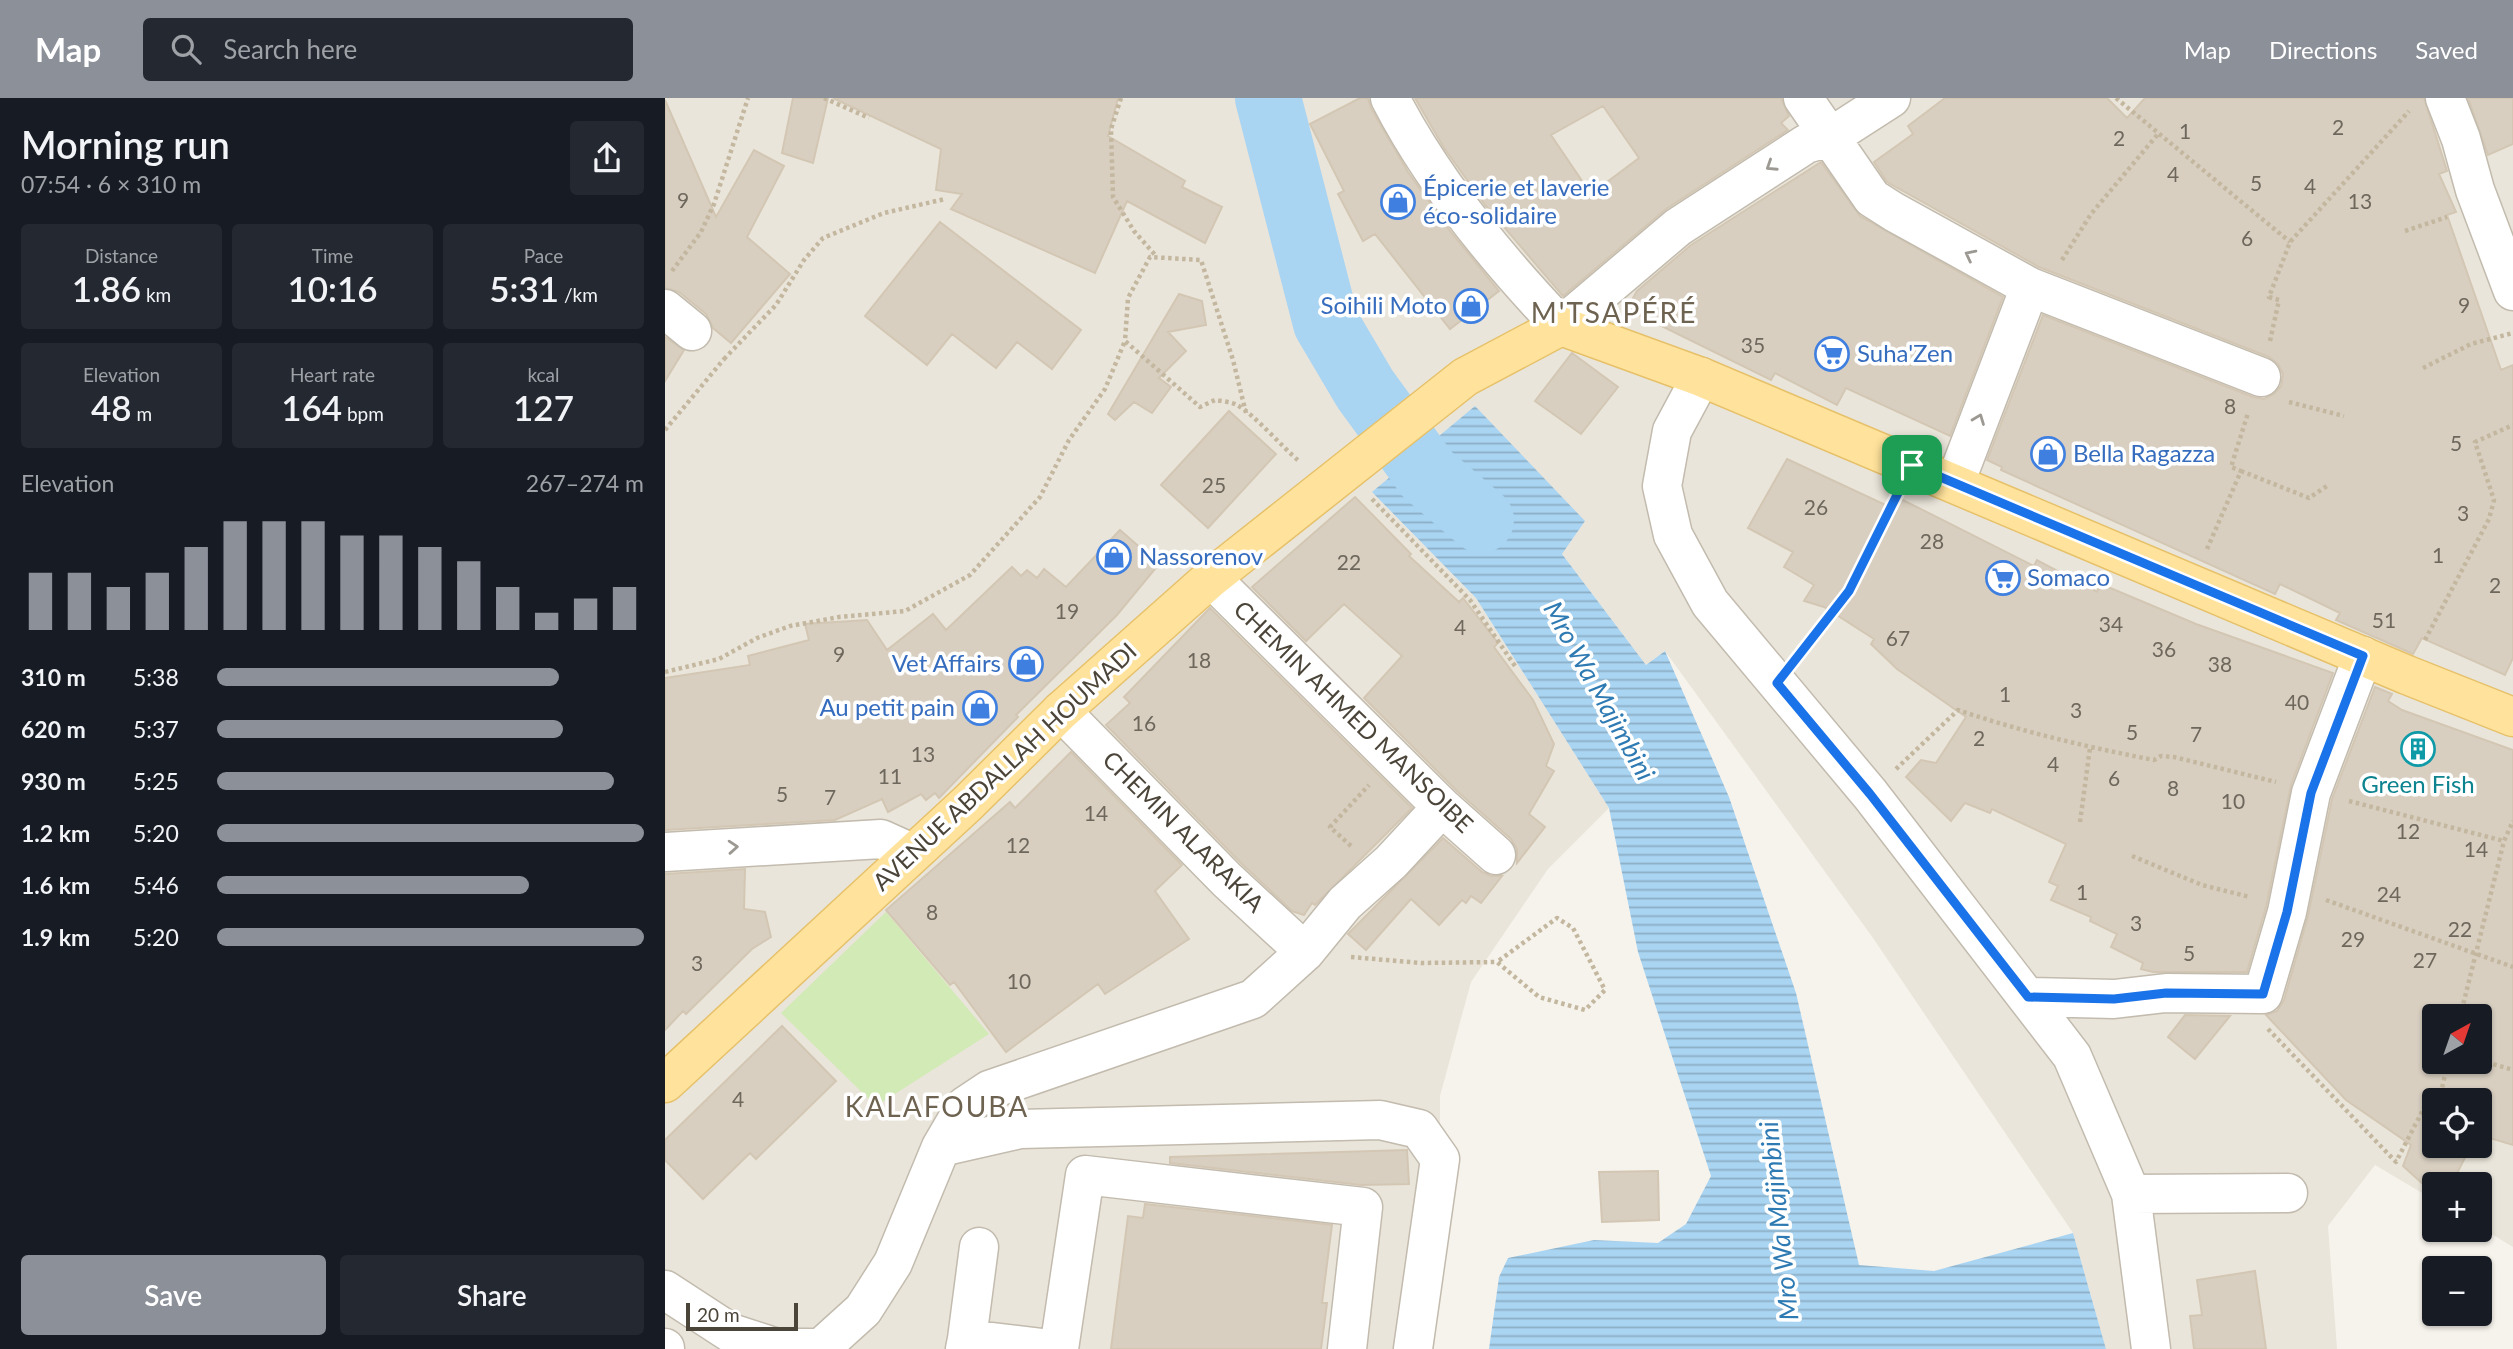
<!DOCTYPE html>
<html lang="en">
<head>
<meta charset="utf-8">
<style>
  :root { --surface:#171b24; --page:#242831; --text:#f1f3f6; --muted:#9ea1a6; --accent:#8c9099 }
  body { margin:0; font-family:Lato,sans-serif; background:var(--page); color:var(--text); height:100vh; display:flex; flex-direction:column; font-size:26px; white-space:nowrap }
  * { box-sizing:border-box; margin:0 }
  p { font-size:23px; color:var(--muted) }
  .icon { flex:none; width:38px; height:38px; fill:none; stroke:currentColor; stroke-width:2; stroke-linecap:round; stroke-linejoin:round }
  .map { position:relative; flex:1; overflow:hidden }
  .side { display:flex; flex-direction:column; background:var(--surface); width:665px }
  .side>* { flex:none }
  .needle { width:46px; rotate:40deg }
  .fabs { position:absolute; left:1757px; top:906px; display:grid; gap:14px }
  .fabs a { display:grid; place-items:center; width:70px; height:70px; border-radius:7px; background:var(--surface); box-shadow:0 2px 5px #0004; font-size:35px }
  .scale { position:absolute; left:21px; bottom:18px; width:112px; box-sizing:border-box; padding-left:7px; border:4px solid #4b4439; border-top:0; font-size:19px; line-height:24px; white-space:nowrap; color:#4b4439; -webkit-text-stroke:5px #fff; paint-order:stroke }
  .pin { position:absolute; display:grid; place-items:center; width:60px; height:60px; color:#fff; margin:-30px; border-radius:14px; box-shadow:0 4px 10px #0006 }
  .round { display:grid; place-items:center; flex:none; width:74px; height:74px; border-radius:7px; background:var(--page) }
  .headline { display:flex; align-items:center; justify-content:space-between; height:119px; padding:0 21px }
  h1 { font-size:38px; font-weight:600; line-height:52px }
  .stats { display:grid; grid-template-columns:repeat(3,1fr); gap:10px; height:119px; padding:7px 21px }
  .stats div { display:grid; align-content:center; border-radius:7px; background:var(--page); text-align:center }
  .stats b { font-size:35px; font-weight:600 }
  .stats small { font-size:19px; font-weight:400 }
  .stats p { font-size:19px }
  .chart { height:196px; padding:14px 21px }
  .chart p { display:flex; justify-content:space-between }
  .chart svg { width:100%; height:126px; margin-top:7px; stroke:var(--accent); stroke-width:6 }
  .primary-button { display:flex; gap:14px; margin-top:auto; padding:14px 21px }
  .primary-button a { flex:1; height:80px; border-radius:7px; background:var(--accent); color:#fff; font-size:28px; font-weight:600; line-height:80px; text-align:center }
  .primary-button a+a { background:var(--page); color:var(--text) }
  ul { padding:0 21px; list-style:none; font-size:23px }
  li { display:grid; grid-template-columns:112px 84px 1fr; align-items:center; height:52px }
  li i { height:18px; border-radius:9px; background:var(--accent) }
  header { display:flex; align-items:center; gap:42px; box-sizing:border-box; height:98px; padding:0 35px; background:var(--accent); color:#fff }
  header strong { font-size:33px }
  nav { display:flex; gap:38px; margin-inline-start:auto; font-size:24px }
  .search { width:490px; height:63px; background:var(--page); display:flex; align-items:center; gap:18px; box-sizing:border-box; padding:0 24px; border-radius:7px; color:var(--muted); font-size:26px }
  main { display:flex; flex:1; min-height:0 }
  .map>svg:first-child { display:block }
  .residential { fill:#eae5da; fill-rule:evenodd }
  .green { fill:#d2eab5 }
  .water { fill:url(#water-rules) }
  .lines { fill:none; stroke-linecap:round; stroke-linejoin:round }
  .river { stroke:#a9d4f2; stroke-width:66 }
  .building { fill:#d8cfc1; stroke:#d3c7b4; stroke-width:2; fill-rule:evenodd }
  .minor-casing { stroke:#c2bbae; stroke-width:41 }
  .major-casing { stroke:#e6c16a; stroke-width:41 }
  .path { stroke:#c4b79f; stroke-width:4.5; stroke-dasharray:3.5 3.5; stroke-linecap:butt }
  .minor { stroke:#fff; stroke-width:38 }
  .major { stroke:#ffe39c; stroke-width:38 }
  .oneway { stroke:#9c9892 }
  .route-casing { stroke:#fff; stroke-width:14 }
  .route { stroke:#1a73e8; stroke-width:9 }
  .labels { text-anchor:middle; stroke-width:7; stroke-linejoin:round; paint-order:stroke }
  .number-label { font-size:21px; fill:#6e675b }
  .shop-label { font-size:24px; fill:#366cbe; stroke:#fff; text-anchor:start }
  .street-label { font-size:24px; fill:#4b4439; stroke:#fff }
  .culture-label { font-size:24px; fill:#0d838f; stroke:#fff }
  .water-label { font-size:26px; font-style:italic; fill:#2e7ab2; stroke:#fff }
  .quarter-label { font-size:28px; letter-spacing:2px; fill:#6e6250; stroke:#fff }
</style>
</head>
<body>
<header>
<strong>Map</strong>
<div class="search"><svg class="icon" aria-label="search" viewBox="0 0 24 24"><circle cx="10" cy="10" r="6"/><path d="M15 15l6 6"/></svg>Search here</div>
<nav><a>Map</a><a>Directions</a><a>Saved</a></nav>
</header>
<main>
<section class="side">
<div class="headline"><div><h1>Morning run</h1><p>07:54 · 6 × 310 m</p></div><a class="round"><svg class="icon" aria-label="share" viewBox="0 0 24 24"><path d="M12 15V3M7 8l5-5 5 5M5 13v7h14v-7"/></svg></a></div>
<div class="stats">
<div><p>Distance</p><b>1.86<small> km</small></b></div>
<div><p>Time</p><b>10:16</b></div>
<div><p>Pace</p><b>5:31<small> /km</small></b></div>
</div>
<div class="stats">
<div><p>Elevation</p><b>48<small> m</small></b></div>
<div><p>Heart rate</p><b>164<small> bpm</small></b></div>
<div><p>kcal</p><b>127</b></div>
</div>
<div class="chart"><p><span>Elevation</span>267–274 m</p>
<svg viewBox="0 0 160 44" preserveAspectRatio="none"><path d="M5 44V24M15 44V24M25 44V29M35 44V24M45 44V15M55 44V6M65 44V6M75 44V6M85 44V11M95 44V11M105 44V15M115 44V20M125 44V29M135 44V38M145 44V33M155 44V29"/></svg>
</div>
<ul>
<li><b>310 m</b>5:38<i style="width:80%"></i></li>
<li><b>620 m</b>5:37<i style="width:81%"></i></li>
<li><b>930 m</b>5:25<i style="width:93%"></i></li>
<li><b>1.2 km</b>5:20<i style="width:100%"></i></li>
<li><b>1.6 km</b>5:46<i style="width:73%"></i></li>
<li><b>1.9 km</b>5:20<i style="width:100%"></i></li>
</ul>
<div class="primary-button"><a>Save</a><a>Share</a></div>
</section>
<div class="map">
<svg width="1848" height="1251" viewBox="0 0 1848 1251">
  <defs>
    <pattern id="water-rules" width="6" height="5" patternUnits="userSpaceOnUse" patternTransform="scale(1.75)"><rect width="6" height="5" fill="#a9d4f2"/><path d="M0 2.5h6" fill="none" stroke="#8caec5"/></pattern>
  </defs>
  <rect width="100%" height="100%" fill="#f6f3ec"/>
  <path class="residential" d="M0,0H1848V1149L1815,1129V1087H1769V1102L1710,1067L1663,1128L1672,1251H1441L1408,1135L1208,840L1000,553L981,567L897,456L920,423L707,394L811,500L944,710L883,771L806,884L775,998V1150L769,1251H0ZM1769,919H1815V964H1769ZM1769,1003H1815V1048H1769Z"/>
  <path class="green" d="M221,814L324,936L211,1008L116,915Z"/>
  <path class="water" d="M810,308L920,423L897,456L981,567L1000,553L1064,699L1131,895L1194,1167L1269,1173L1408,1135L1441,1251H824L834,1179L843,1160L929,1142L993,1145L1021,1126L1046,1078L973,854L944,710L811,500L707,394Z"/>
  <g class="lines">
    <path class="river" d="M603,0L661,225L700,291L762,376L816,422"/>
  </g>
  <path class="building" d="M128,0H163L148,65L117,55Z
    M168,0H453L443,38L520,83L517,89L557,109L540,145L462,103L430,175L286,111L297,96L271,92L276,51Z
    M695,0H703L706,10L743,74L785,133L834,193L785,231L710,136L698,143L673,96L679,93L645,26Z
    M750,0H1116L1124,18L1116,25L1123,32L1001,111L898,198L820,107L779,50ZM938,8L974,60L926,96L886,37Z
    M1280,0H1442L1462,20L1480,0H1759L1782,73L1774,76L1791,114L1782,117L1836,272L1848,267V560L1840,577L1757,540L1748,556L1671,522L1675,515L1615,486L1610,496L1336,372L1337,369L1322,362L1378,217L1588,299L1599,301L1609,296L1616,288L1618,276L1613,266L1604,259L1374,169L1222,84L1209,64L1248,36L1243,28Z
    M1803,0H1848V46L1823,57Z
    M0,2L51,119L89,52L119,68L82,139L125,176L66,245L48,230L41,216L14,194L0,190Z
    M1156,64L1195,118L1338,199L1285,338L1181,290L1172,307L1110,275L1106,282L962,211L972,193L1026,147Z
    M275,124L416,232L387,271L352,244L331,270L287,236L262,267L200,218Z
    M514,196L537,203L541,227L503,234L521,253L494,280L506,289L487,315L469,304L450,322L443,316Z
    M0,239L19,252L0,283Z
    M907,255L953,289L916,336L870,303Z
    M564,313L611,356L543,430L496,387Z
    M1122,361L1229,411L1234,400L1369,468L1372,462L1432,494L1436,486L1531,526L1668,575L1626,687L1601,809L1582,874H1488L1476,871L1478,865L1446,849L1452,836L1425,823L1426,819L1386,802L1393,788L1384,784L1401,746L1327,711L1325,715L1300,705L1286,723L1241,679L1256,662L1271,665L1301,619L1232,571L1206,546L1209,541L1159,509L1139,503L1149,487L1119,469L1128,454L1083,430Z
    M690,399L746,456L744,458L794,504L798,500L833,545L829,549L868,602L889,646L881,668L889,673L864,716L880,729L852,765V751L846,741L792,693L699,600L737,558L679,506L641,543L587,489Z
    M455,432L494,466L452,517L351,617L353,619L274,700L270,695L261,702L256,696L223,714L217,701L170,722L0,732V580L85,567L83,558L144,542L140,526L202,522L222,552L268,516L281,532L347,469L356,478L362,472L372,480L379,471L401,489Z
    M545,510L747,710L650,807L647,805L639,817L627,813L577,766L441,627L465,605L459,599Z
    M1710,589L1727,596L1723,603L1737,612L1848,652V1047L1815,1037V1003H1769V1048H1806L1786,1087H1759L1738,1068L1746,1047L1681,1002L1601,917L1612,913L1619,902L1643,818L1667,701ZM1769,919H1815V964H1769Z
    M406,654L517,767L490,793L524,841L440,896L433,886L341,954L289,884L285,887L221,812L345,704L350,710Z
    M778,740L817,774L826,778H837L816,805L806,798L801,805L797,802L774,827L746,801L701,852L683,836Z
    M80,771L79,811L100,814L106,839L87,851L21,916L18,913L0,932V776Z
    M1520,917L1565,918L1530,961L1503,939Z
    M117,928L171,983L91,1061L85,1055L38,1101L0,1062V1042Z
    M742,1052L744,1086L696,1087L505,1065V1059Z
    M993,1073L994,1122L937,1124L934,1074Z
    M480,1106L667,1127L657,1205H662L656,1251H446L463,1118L478,1120Z
    M1590,1173L1601,1251H1529L1525,1218L1537,1217L1532,1182Z"/>
  <g class="lines">
    <g class="minor-casing">
      <path id="minor" d="M725,0C768,84 831,160 896,228L1013,129L1141,46L1167,38L1226,0
        M1138,0L1207,100L1229,114L1365,189L1596,279
        M1780,0L1796,41L1810,92L1848,193
        M0,211L27,233
        M1036,279L1007,333L997,388L1008,437L1045,505L1205,696L1407,958L1466,1096L1486,1251
        M1290,385L1365,189
        M546,480L777,709L831,757
        M396,613L562,782L640,854
        M0,754L216,741L247,755
        M1363,899L1449,901L1501,895L1598,896L1622,814L1646,695L1698,558
        M276,1049L355,1031L715,1022L754,1031L775,1061L748,1251
        M1466,1096L1623,1095
        M0,1192L66,1235L112,1250H156L198,1212L228,1165L276,1049L300,1008L324,992L588,901L640,854L680,805L726,764L777,709
        M302,1241L314,1149
        M0,1250V1251
        M300,1251L302,1241L386,1251
        M394,1251L420,1077L698,1109L682,1251"/>
    </g>
    <g class="major-casing">
      <path id="major" d="M0,985L303,705L396,613L546,480L800,279L896,228L1036,279L1742,577L1848,619"/>
    </g>
    <path class="path" d="M159,0L204,20
      M456,0L446,31L448,99L469,133L491,158
      M1451,0L1625,144
      M1740,133L1782,119
      M1397,162L1426,116L1493,36
      M7,173L36,134L49,106L83,0
      M1605,243L1614,202L1604,199L1625,144L1744,13
      M59,261L111,207L139,162L158,140L219,115L280,101
      M1758,270L1806,246L1848,235
      M1624,304L1679,318
      M581,315L568,262L536,162L485,159L463,200L460,243L535,309L550,302C556,303 566,304 572,307C589,316 617,349 634,363
      M0,332L59,261
      M1576,373L1644,400L1662,388
      M707,401L805,502L850,568
      M1542,451L1576,373L1566,369L1583,315
      M1760,542L1824,421L1829,402L1810,344L1848,327
      M1136,555L1184,493L1228,402
      M0,574L54,561L92,540L125,528L174,519L240,513L305,477L375,399L404,342L440,291L460,243
      M1231,671L1293,612C1358,634 1422,649 1489,662L1496,658L1509,659L1611,684
      M1684,703L1839,743
      M1415,724L1425,650
      M686,748L665,729L704,687
      M1467,758L1537,787L1585,799
      M1661,802L1848,869
      M686,859L756,865L832,864L874,899L920,912L940,892L908,830L892,820L832,864
      M1795,919L1839,743L1848,723
      M1603,931L1731,1064L1761,1006L1769,1007
      M1815,962L1848,972
      M1774,1003L1783,964"/>
    <use href="#minor" class="minor"/>
    <use href="#major" class="major"/>
  </g>
  <defs><path id="oneway-chevron" d="M-2-3.5L2.5 0L-2 3.5" fill="none" stroke-width="1.6" stroke-linecap="round" stroke-linejoin="round" transform="scale(1.75)"/></defs>
  <g class="oneway">
    <use href="#oneway-chevron" transform="translate(1106 68) rotate(147)"/>
    <use href="#oneway-chevron" transform="translate(1305 157) rotate(-153)"/>
    <use href="#oneway-chevron" transform="translate(1314 321) rotate(-69)"/>
    <use href="#oneway-chevron" transform="translate(68 749) rotate(-4)"/>
  </g>
  <g class="lines">
    <g class="route-casing">
      <path id="route" d="M1247,367L1698,558L1646,695L1622,814L1598,896L1501,895L1449,901L1363,899L1205,696L1112,585L1184,493Z"/>
    </g>
    <use href="#route" class="route"/>
  </g>
  <defs>
    <g id="shop-ring" transform="scale(1.75)"><circle r="9.5" fill="#fff" stroke="#3f7fe0" stroke-width="1.5"/><path d="M-5-2.5h2.3a2.7 3.5 0 0 1 5.4 0H5L5.5 6h-11ZM-1.5-2.5h3a1.5 2.3 0 0 0-3 0Z" fill="#3f7fe0"/></g>
    <g id="supermarket-ring" transform="scale(1.75)"><circle r="9.5" fill="#fff" stroke="#3f7fe0" stroke-width="1.5"/><path d="M-6-5.5h2.5l.6 2H6L4.5 2H-2.5L-4.4-4H-6ZM-1.5 3.2a1.3 1.3 0 1 0 .1 0ZM3 3.2a1.3 1.3 0 1 0 .1 0Z" fill="#3f7fe0"/></g>
    <g id="building-ring" transform="scale(1.75)"><circle r="9.5" fill="#fff" stroke="#0f9aa8" stroke-width="1.5"/><path d="M-4-6H4V6H1V3H-1V6H-4ZM-2.5-4.3h1.7v1.8h-1.7ZM.8-4.3h1.7v1.8H.8ZM-2.5-1h1.7V.8h-1.7ZM.8-1h1.7V.8H.8Z" fill="#0f9aa8"/></g>
  </defs>
  <g fill-rule="evenodd">
    <use href="#shop-ring" x="733" y="104"/>
    <use href="#shop-ring" x="806" y="208"/>
    <use href="#supermarket-ring" x="1167" y="256"/>
    <use href="#shop-ring" x="1383" y="356"/>
    <use href="#shop-ring" x="449" y="459"/>
    <use href="#supermarket-ring" x="1338" y="480"/>
    <use href="#shop-ring" x="361" y="566"/>
    <use href="#shop-ring" x="315" y="610"/>
    <use href="#building-ring" x="1753" y="651"/>
  </g>
  <g class="labels">
    <g class="number-label">
      <text x="1673" y="37">2</text>
      <text x="1520" y="41">1</text>
      <text x="1454" y="48">2</text>
      <text x="1508" y="84">4</text>
      <text x="1591" y="93">5</text>
      <text x="1645" y="96">4</text>
      <text x="18" y="110">9</text>
      <text x="1695" y="111">13</text>
      <text x="1582" y="148">6</text>
      <text x="1799" y="215">9</text>
      <text x="1088" y="255">35</text>
      <text x="1565" y="316">8</text>
      <text x="1791" y="353">5</text>
      <text x="549" y="395">25</text>
      <text x="1151" y="417">26</text>
      <text x="1798" y="423">3</text>
      <text x="1267" y="451">28</text>
      <text x="1773" y="465">1</text>
      <text x="684" y="472">22</text>
      <text x="1830" y="495">2</text>
      <text x="402" y="521">19</text>
      <text x="1719" y="530">51</text>
      <text x="1446" y="534">34</text>
      <text x="795" y="537">4</text>
      <text x="1233" y="548">67</text>
      <text x="1499" y="559">36</text>
      <text x="174" y="564">9</text>
      <text x="534" y="570">18</text>
      <text x="1555" y="574">38</text>
      <text x="1340" y="604">1</text>
      <text x="1632" y="612">40</text>
      <text x="1411" y="620">3</text>
      <text x="479" y="633">16</text>
      <text x="1467" y="642">5</text>
      <text x="1531" y="644">7</text>
      <text x="1314" y="648">2</text>
      <text x="258" y="664">13</text>
      <text x="1388" y="674">4</text>
      <text x="225" y="686">11</text>
      <text x="1449" y="688">6</text>
      <text x="1508" y="698">8</text>
      <text x="117" y="704">5</text>
      <text x="165" y="707">7</text>
      <text x="1568" y="711">10</text>
      <text x="431" y="723">14</text>
      <text x="1743" y="741">12</text>
      <text x="353" y="755">12</text>
      <text x="1811" y="759">14</text>
      <text x="1417" y="802">1</text>
      <text x="1724" y="804">24</text>
      <text x="267" y="822">8</text>
      <text x="1471" y="833">3</text>
      <text x="1795" y="839">22</text>
      <text x="1688" y="849">29</text>
      <text x="1524" y="863">5</text>
      <text x="1760" y="870">27</text>
      <text x="32" y="873">3</text>
      <text x="354" y="891">10</text>
      <text x="73" y="1009">4</text>
    </g>
    <g class="shop-label">
      <text x="758" y="98">Épicerie et laverie<tspan x="758" dy="28">éco-solidaire</tspan></text>
      <text x="782" y="216" text-anchor="end">Soihili Moto</text>
      <text x="1192" y="264">Suha'Zen</text>
      <text x="1408" y="364">Bella Ragazza</text>
      <text x="474" y="467">Nassorenov</text>
      <text x="1362" y="488">Somaco</text>
      <text x="336" y="574" text-anchor="end">Vet Affairs</text>
      <text x="290" y="618" text-anchor="end">Au petit pain</text>
    </g>
    <g class="street-label">
      <text transform="translate(688 619) rotate(44)" y="8">CHEMIN AHMED MANSOIBE</text>
      <text transform="translate(340 669) rotate(-43)" y="8">AVENUE ABDALLAH HOUMADI</text>
      <text transform="translate(518 734) rotate(45)" y="8">CHEMIN ALARAKIA</text>
    </g>
    <g class="culture-label">
      <text x="1753" y="695">Green Fish</text>
    </g>
    <g class="water-label">
      <text transform="translate(934 593) rotate(61)" y="9">Mro Wa Majimbini</text>
      <text transform="translate(1114 1123) rotate(-96)" y="9">Mro Wa Majimbini</text>
    </g>
    <g class="quarter-label">
      <text x="949" y="225">M'TSAPÉRÉ</text>
      <text x="272" y="1019">KALAFOUBA</text>
    </g>
  </g>
</svg>
<div class="fabs">
<a><svg class="needle" viewBox="-14 -14 28 28"><path d="M0-13l5 13h-10z" fill="#e53935"/><path d="M0 13l5-13h-10z" fill="#9ea1a6"/></svg></a>
<a><svg class="icon" aria-label="locate" viewBox="0 0 24 24"><circle cx="12" cy="12" r="6"/><path d="M12 2v4M12 18v4M2 12h4M18 12h4"/></svg></a>
<a>+</a>
<a>−</a>
</div>
<div class="scale">20 m</div>
<div class="pin" style="left:1247px;top:367px;background:#1e9e55"><svg class="icon" aria-label="arrive" viewBox="0 0 24 24"><path d="M6 21V4h12l-3 4 3 4H6"/></svg></div>
</div>
</main>
</body>
</html>
